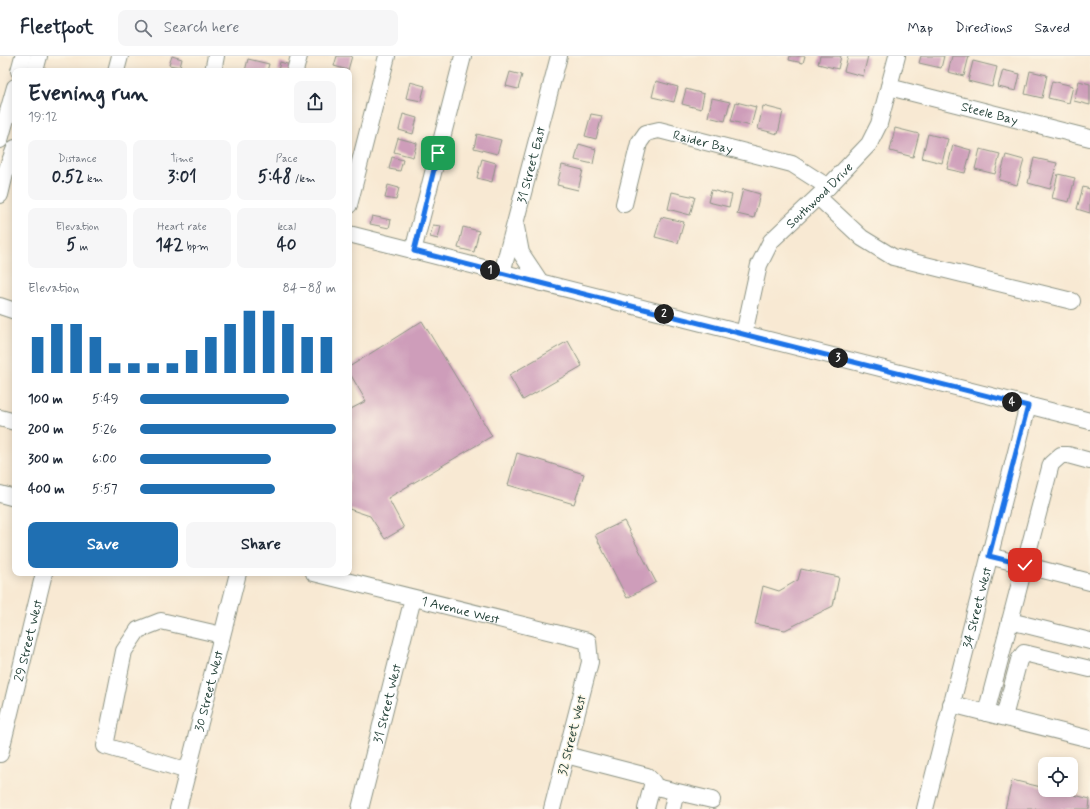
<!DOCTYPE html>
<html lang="en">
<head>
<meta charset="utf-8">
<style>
  :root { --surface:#fff; --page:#f6f6f7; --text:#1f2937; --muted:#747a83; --line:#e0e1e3; --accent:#1f6fb2 }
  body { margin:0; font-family:Mynerve,sans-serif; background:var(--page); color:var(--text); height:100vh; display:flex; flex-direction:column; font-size:15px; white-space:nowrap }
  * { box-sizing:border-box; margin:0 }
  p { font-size:13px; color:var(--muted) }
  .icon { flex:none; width:22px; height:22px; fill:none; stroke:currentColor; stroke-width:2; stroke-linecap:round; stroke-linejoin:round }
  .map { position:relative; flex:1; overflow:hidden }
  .drawer { position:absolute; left:12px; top:12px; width:340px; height:508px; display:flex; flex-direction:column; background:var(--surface); border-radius:8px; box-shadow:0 2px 10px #0003 }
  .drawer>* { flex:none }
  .fabs { position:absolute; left:1038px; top:701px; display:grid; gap:8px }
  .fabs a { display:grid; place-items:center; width:40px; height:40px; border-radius:8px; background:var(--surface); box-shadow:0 2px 10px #0003; font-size:20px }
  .pin { position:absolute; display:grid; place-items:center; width:34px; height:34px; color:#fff; margin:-17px; border-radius:8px; box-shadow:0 2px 6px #0006 }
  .km { position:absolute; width:20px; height:20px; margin:-10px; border-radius:50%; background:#222; color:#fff; font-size:11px; line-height:20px; text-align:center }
  .round { display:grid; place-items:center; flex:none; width:42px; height:42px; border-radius:8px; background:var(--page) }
  .head { display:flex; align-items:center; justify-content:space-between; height:68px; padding:0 16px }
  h1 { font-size:22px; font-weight:800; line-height:30px }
  .stats { display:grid; grid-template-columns:repeat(3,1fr); gap:6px; height:68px; padding:4px 16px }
  .stats div { display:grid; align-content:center; border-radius:8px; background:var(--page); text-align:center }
  .stats b { font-size:17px; font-weight:800 }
  .stats small { font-size:11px; font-weight:400 }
  .stats p { font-size:11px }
  .chart { height:112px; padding:8px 16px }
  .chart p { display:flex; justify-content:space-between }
  .chart svg { width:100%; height:72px; margin-top:4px; stroke:var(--accent); stroke-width:6 }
  .cta { display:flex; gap:8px; margin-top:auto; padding:8px 16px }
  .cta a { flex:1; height:46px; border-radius:8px; background:var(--accent); color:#fff; font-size:16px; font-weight:800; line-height:46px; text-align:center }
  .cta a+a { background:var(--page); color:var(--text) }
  ul { padding:0 16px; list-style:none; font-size:13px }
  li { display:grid; grid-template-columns:64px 48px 1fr; align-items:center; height:30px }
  li i { height:10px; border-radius:5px; background:var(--accent) }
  header { display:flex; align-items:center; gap:24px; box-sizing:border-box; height:56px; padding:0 20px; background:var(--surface); border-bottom:1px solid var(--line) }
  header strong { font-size:19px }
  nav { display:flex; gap:22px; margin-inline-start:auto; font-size:14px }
  .search { width:280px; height:36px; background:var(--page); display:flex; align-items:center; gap:10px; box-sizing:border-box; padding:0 14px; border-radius:8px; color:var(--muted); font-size:15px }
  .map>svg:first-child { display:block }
  .building { fill:#ce9dba }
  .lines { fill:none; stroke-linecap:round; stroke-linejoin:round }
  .minor-casing { stroke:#8c9384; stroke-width:18 }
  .minor { stroke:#fff; stroke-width:16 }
  .route-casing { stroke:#fff; stroke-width:8 }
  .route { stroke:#1a73e8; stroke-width:5 }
  .labels { text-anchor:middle; stroke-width:3; stroke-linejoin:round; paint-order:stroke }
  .street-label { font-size:13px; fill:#1f3d34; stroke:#fcf5e5 }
</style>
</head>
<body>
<header>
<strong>Fleetfoot</strong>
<div class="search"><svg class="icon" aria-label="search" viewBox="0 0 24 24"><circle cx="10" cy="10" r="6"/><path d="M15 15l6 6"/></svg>Search here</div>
<nav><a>Map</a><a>Directions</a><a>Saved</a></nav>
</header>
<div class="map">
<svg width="1090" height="753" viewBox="0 0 1090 753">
  <rect width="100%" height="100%" fill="#fcf5e5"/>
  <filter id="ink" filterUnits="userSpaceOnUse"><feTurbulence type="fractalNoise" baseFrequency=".025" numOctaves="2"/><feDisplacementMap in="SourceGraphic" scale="8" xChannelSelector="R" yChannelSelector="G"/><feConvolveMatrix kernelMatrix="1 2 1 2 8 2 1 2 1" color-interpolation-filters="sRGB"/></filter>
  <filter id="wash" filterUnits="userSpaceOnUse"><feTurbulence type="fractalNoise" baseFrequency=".012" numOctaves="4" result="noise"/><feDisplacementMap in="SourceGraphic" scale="16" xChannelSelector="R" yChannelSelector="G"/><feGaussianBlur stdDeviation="0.9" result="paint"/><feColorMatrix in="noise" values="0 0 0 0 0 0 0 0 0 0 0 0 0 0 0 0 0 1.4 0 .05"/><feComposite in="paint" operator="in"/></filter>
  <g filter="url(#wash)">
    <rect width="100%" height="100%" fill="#f8e9d3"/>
    <g id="blocks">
      <path class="building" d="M172,0L182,3L180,11L169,9Z
        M337,0H352L348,14L334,10Z
        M790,0H805L803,7L789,4Z
        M820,0H841L838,13L818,8Z
        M848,0H868L863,20L844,15Z
        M921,0H944L941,12L919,7Z
        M952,0H969L964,20L948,16Z
        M248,3L269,8L267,15H245Z
        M973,5L997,11L992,31L968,25Z
        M280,6L294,10L293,15H278Z
        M1003,14L1020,18L1016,35L998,31Z
        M1030,15L1047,19L1042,42L1025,38Z
        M510,16L522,19L518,33L506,30Z
        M656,25L678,31L674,46L652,41Z
        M1052,25L1073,30L1069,47L1048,42Z
        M1079,25L1090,28V49L1074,45Z
        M410,26L425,30L421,45L406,42Z
        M686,33L704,38L701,53L682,48Z
        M712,42L730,46L725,65L708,61Z
        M736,46L756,51L751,70L731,65Z
        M763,50L783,55L778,78L758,73Z
        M403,58L417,62L413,78L399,74Z
        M591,58L602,60L596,83L585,80Z
        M895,72L919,78L913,101L890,95Z
        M477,78L501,84L497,98L474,92Z
        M928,78L948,83L942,107L922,102Z
        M398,82L417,87L413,101L394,96Z
        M579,88L596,93L593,108L575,104Z
        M953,89L971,94L965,117L947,113Z
        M980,93L1000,98L995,118L975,113Z
        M1006,99L1024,104L1017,129L999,124Z
        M392,101L403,104L400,115L389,113Z
        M1034,102L1057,107L1050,133L1028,127Z
        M482,103L496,107L492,126L477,122Z
        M562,109L583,114L578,134L557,129Z
        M1058,118L1075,122L1069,146L1052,142Z
        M388,129L399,132L396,144L385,142Z
        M1083,131L1090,133V157L1077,153Z
        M743,133L760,138L754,162L737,158Z
        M711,134L732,139L729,151L708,146Z
        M672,136L695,141L690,159L668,153Z
        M372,160L391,164L389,172L370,168Z
        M661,161L684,166L678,187L655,181Z
        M433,169L441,170L438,183L430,181Z
        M463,171L479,175L474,196L458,192Z
        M422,265L492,380L388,442L404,472L385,483L370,460L349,453V354L366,345L349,316V311Z
        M568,285L582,310L523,344L509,319Z
        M517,397L584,418L574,448L508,429Z
        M624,465L656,526L627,542L595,479Z
        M801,513L839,521L833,550L785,574L755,568L763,530L779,535L798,524Z
        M1012,724L1045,732V734H1055L1090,743L1089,753H1005Z"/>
    </g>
  </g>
  <g filter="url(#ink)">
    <use href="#blocks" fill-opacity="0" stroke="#8c9384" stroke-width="1"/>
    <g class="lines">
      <g class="minor-casing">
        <g id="minor">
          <path d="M19,15L23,0"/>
          <path d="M35,15L39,0"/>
          <path d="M116,15L120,0"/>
          <path d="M213,15L216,0"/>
          <path d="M295,15L299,0"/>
          <path id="s1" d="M889,31L1090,82"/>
          <path d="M0,84L15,31"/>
          <path d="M0,139L5,118L15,92"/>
          <path d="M818,141L862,182L893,201L1072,245"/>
          <path id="s2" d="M624,148L639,87L646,77L659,74L792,108L828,131"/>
          <path d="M349,149L387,0"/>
          <path d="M516,171L521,197L541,227"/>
          <path d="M349,178L1090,365"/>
          <path d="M413,195L463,0"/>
          <path id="s3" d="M502,217L559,0"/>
          <path d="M0,250L15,255"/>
          <path id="s4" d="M744,278L759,209L771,185L828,131L869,88L879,68L897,0"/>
          <path d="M0,362L15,366"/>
          <path d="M0,438L15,442"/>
          <path d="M989,500L1090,526"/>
          <path id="s5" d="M314,517L588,585L590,606L552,753"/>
          <path d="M1010,565L1090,585"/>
          <path d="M951,648L1090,683"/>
          <path d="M986,657L1051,408L1061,399H1068L1090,405"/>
          <path d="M1004,661L1019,604L1024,597L1090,613"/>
          <path id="s6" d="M0,698L44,517"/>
          <path d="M566,699L647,720L653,726L646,753"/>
          <path d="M188,715L105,690L124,595L138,574L161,565L222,579"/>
          <path d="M652,730L712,744"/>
          <path id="s7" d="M178,753L238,517"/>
          <path id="s8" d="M360,753L413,542"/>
          <path d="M672,753L674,744"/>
          <path id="s9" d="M925,753L1028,349"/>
        </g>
      </g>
      <use href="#minor" class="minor"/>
    </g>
  </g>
  <g class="lines" filter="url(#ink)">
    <g class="route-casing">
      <path id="route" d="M438,97L414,195L1028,350L989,500L1025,509"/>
    </g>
    <use href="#route" class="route"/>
  </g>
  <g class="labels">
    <g class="street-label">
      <text dy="5" stroke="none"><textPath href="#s1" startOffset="104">Steele Bay</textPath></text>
      <text dy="5" stroke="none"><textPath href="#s2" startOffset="134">Raider Bay</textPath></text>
      <text dy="5" stroke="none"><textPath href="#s3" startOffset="112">31 Street East</textPath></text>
      <text dy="5" stroke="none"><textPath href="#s4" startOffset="164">Southwood Drive</textPath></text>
      <text dy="5" stroke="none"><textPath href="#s9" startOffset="208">34 Street West</textPath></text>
      <text dy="5" stroke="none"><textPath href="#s5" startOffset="151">1 Avenue West</textPath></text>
      <text dy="5" stroke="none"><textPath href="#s6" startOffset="117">29 Street West</textPath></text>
      <text dy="5" stroke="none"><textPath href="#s7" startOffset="122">30 Street West</textPath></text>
      <text dy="5" stroke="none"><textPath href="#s8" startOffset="109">31 Street West</textPath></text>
      <text transform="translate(571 679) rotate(-76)" y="5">32 Street West</text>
    </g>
  </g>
</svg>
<div class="fabs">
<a><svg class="icon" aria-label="locate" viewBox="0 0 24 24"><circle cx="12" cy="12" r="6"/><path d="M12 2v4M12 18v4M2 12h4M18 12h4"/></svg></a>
</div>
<div class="pin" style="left:438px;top:97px;background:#1e9e55"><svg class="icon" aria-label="arrive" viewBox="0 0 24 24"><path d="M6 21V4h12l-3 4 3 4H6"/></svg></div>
<div class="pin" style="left:1025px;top:509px;background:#d93025"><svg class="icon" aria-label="check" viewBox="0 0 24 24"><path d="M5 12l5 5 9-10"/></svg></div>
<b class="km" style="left:490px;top:214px">1</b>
<b class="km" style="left:664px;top:258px">2</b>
<b class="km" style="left:838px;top:302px">3</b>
<b class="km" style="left:1012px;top:346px">4</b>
<section class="drawer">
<div class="head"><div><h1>Evening run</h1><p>19:12</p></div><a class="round"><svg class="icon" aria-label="share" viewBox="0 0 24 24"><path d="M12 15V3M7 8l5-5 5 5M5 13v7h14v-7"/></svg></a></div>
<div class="stats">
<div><p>Distance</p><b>0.52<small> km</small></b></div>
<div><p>Time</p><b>3:01</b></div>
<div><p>Pace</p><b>5:48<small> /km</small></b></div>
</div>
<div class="stats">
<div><p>Elevation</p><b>5<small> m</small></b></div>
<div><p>Heart rate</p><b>142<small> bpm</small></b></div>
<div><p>kcal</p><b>40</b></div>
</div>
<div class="chart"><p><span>Elevation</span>84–88 m</p>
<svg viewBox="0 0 160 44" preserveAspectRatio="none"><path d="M5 44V22M15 44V14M25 44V14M35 44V22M45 44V38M55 44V38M65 44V38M75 44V38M85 44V30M95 44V22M105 44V14M115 44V6M125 44V6M135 44V14M145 44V22M155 44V22"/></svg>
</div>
<ul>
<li><b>100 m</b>5:49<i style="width:76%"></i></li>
<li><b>200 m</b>5:26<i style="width:100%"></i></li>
<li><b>300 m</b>6:00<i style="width:67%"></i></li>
<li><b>400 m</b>5:57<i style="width:69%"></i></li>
</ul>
<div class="cta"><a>Save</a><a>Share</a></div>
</section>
</div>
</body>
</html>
